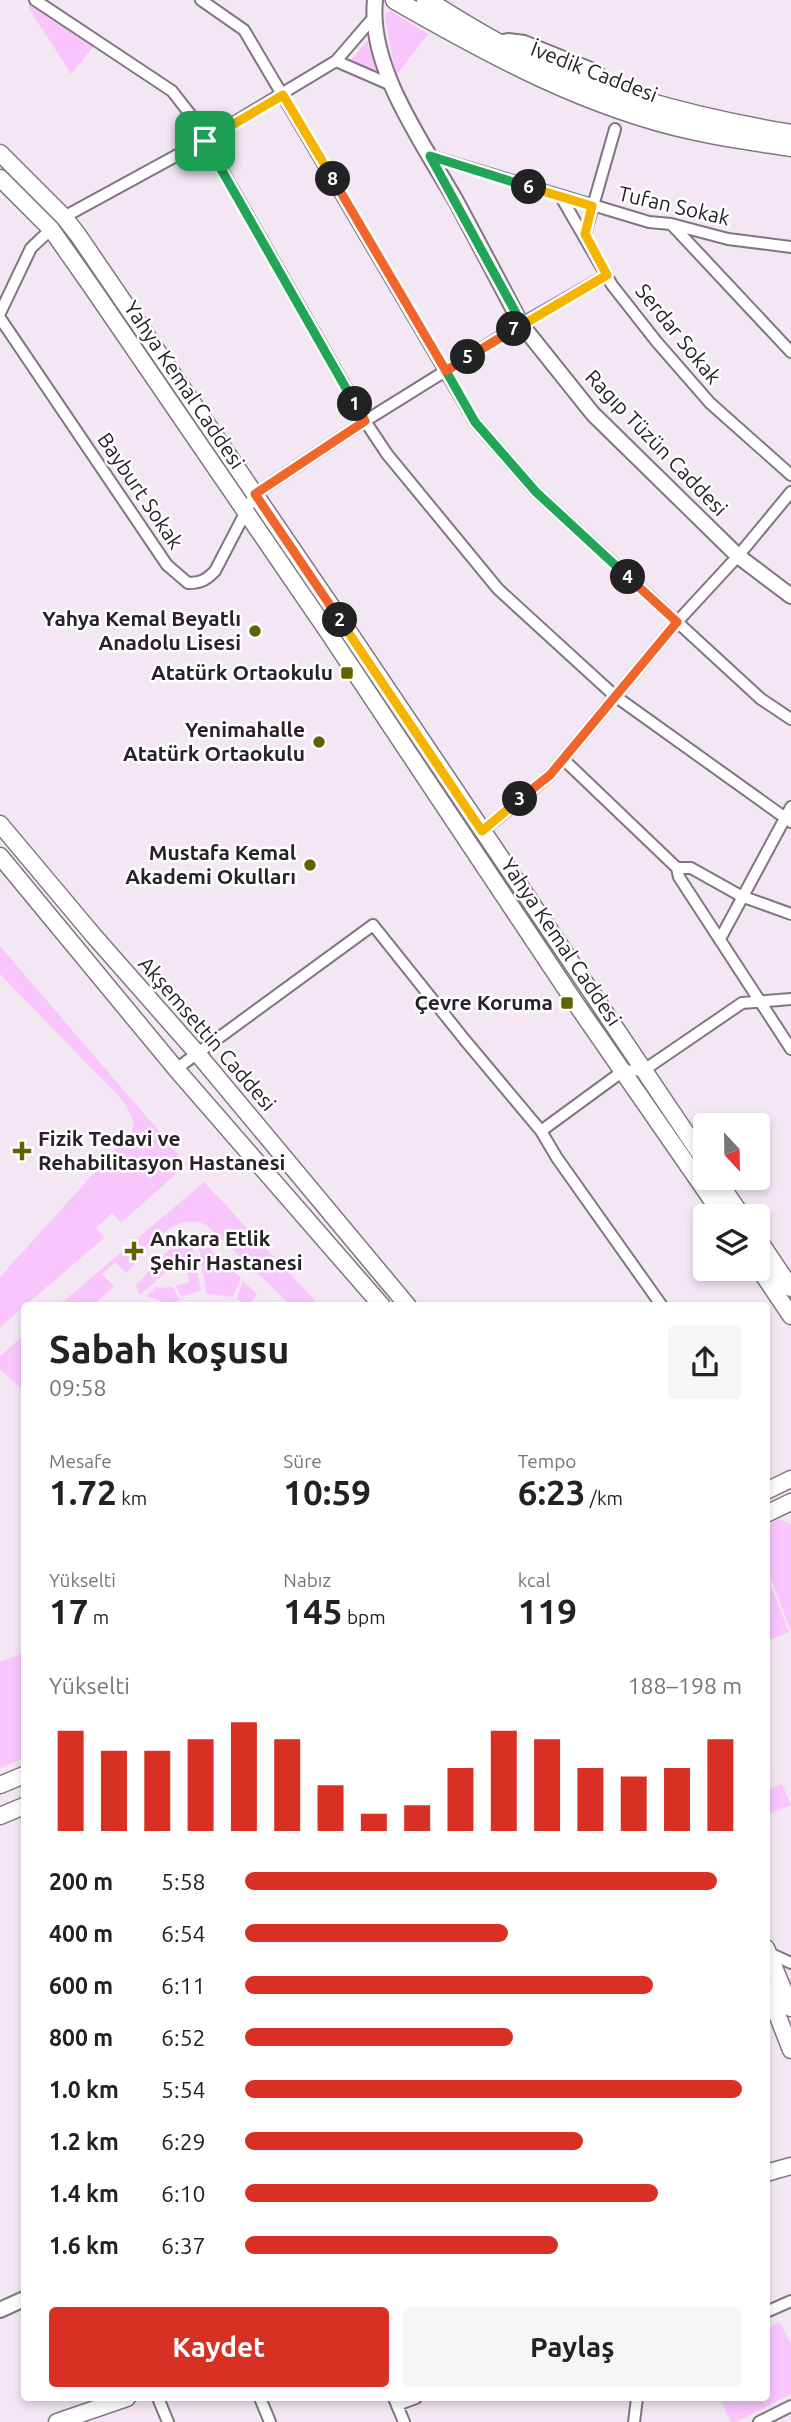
<!DOCTYPE html>
<html lang="tr">
<head>
<meta charset="utf-8">
<style>
  :root { --surface:#fff; --page:#f6f6f6; --text:#222; --muted:#767676; --accent:#d93025 }
  body { margin:0; font-family:Ubuntu,sans-serif; background:var(--page); color:var(--text); height:100vh; display:flex; flex-direction:column; font-size:26px; white-space:nowrap }
  * { box-sizing:border-box; margin:0 }
  p { font-size:23px; color:var(--muted) }
  .icon { flex:none; width:38px; height:38px; fill:none; stroke:currentColor; stroke-width:2; stroke-linecap:round; stroke-linejoin:round }
  .map { position:relative; flex:1; overflow:hidden }
  .sheet { position:absolute; left:21px; top:1302px; width:749px; height:1099px; display:flex; flex-direction:column; background:var(--surface); border-radius:7px; box-shadow:0 4px 10px #0003 }
  .sheet>* { flex:none }
  .needle { width:46px; rotate:158deg }
  .fabs { position:absolute; left:693px; top:1113px; display:grid; gap:14px }
  .fabs a { display:grid; place-items:center; width:77px; height:77px; border-radius:7px; background:var(--surface); box-shadow:0 4px 10px #0003; font-size:35px }
  .pin { position:absolute; display:grid; place-items:center; width:60px; height:60px; color:#fff; margin:-30px; border-radius:14px; box-shadow:0 4px 10px #0006 }
  .km { position:absolute; width:35px; height:35px; margin:-18px; border-radius:50%; background:#222; color:#fff; font-size:19px; line-height:35px; text-align:center }
  .round { display:grid; place-items:center; flex:none; width:74px; height:74px; border-radius:7px; background:var(--page) }
  .headline { display:flex; align-items:center; justify-content:space-between; height:119px; padding:0 28px }
  h1 { font-size:38px; font-weight:600; line-height:52px }
  .stats { display:grid; grid-template-columns:repeat(3,1fr); gap:10px; height:119px; padding:7px 28px }
  .stats div { display:grid; align-content:center }
  .stats b { font-size:35px; font-weight:600 }
  .stats small { font-size:19px; font-weight:400 }
  .stats p { font-size:19px }
  .chart { height:196px; padding:14px 28px }
  .chart p { display:flex; justify-content:space-between }
  .chart svg { width:100%; height:126px; margin-top:7px; stroke:var(--accent); stroke-width:6 }
  .cta { display:flex; gap:14px; margin-top:auto; padding:14px 28px }
  .cta a { flex:1; height:80px; border-radius:7px; background:var(--accent); color:#fff; font-size:28px; font-weight:600; line-height:80px; text-align:center }
  .cta a+a { background:var(--page); color:var(--text) }
  ul { padding:0 28px; list-style:none; font-size:23px }
  li { display:grid; grid-template-columns:112px 84px 1fr; align-items:center; height:52px }
  li i { height:18px; border-radius:9px; background:var(--accent) }
  .map>svg:first-child { display:block }
  .green { fill:#f9c5fd }
  .lines { fill:none; stroke-linecap:round; stroke-linejoin:round }
  .minor-casing { stroke:#807681; stroke-width:14 }
  .tertiary-casing { stroke:#807681; stroke-width:18 }
  .secondary-casing { stroke:#807681; stroke-width:19 }
  .primary-casing { stroke:#807681; stroke-width:21 }
  .minor { stroke:#fff; stroke-width:10 }
  .tertiary { stroke:#fff; stroke-width:14 }
  .secondary { stroke:#fff; stroke-width:16 }
  .primary { stroke:#fff; stroke-width:18 }
  .split-1-casing { stroke:#fff; stroke-width:14 }
  .split-2-casing { stroke:#fff; stroke-width:14 }
  .split-3-casing { stroke:#fff; stroke-width:14 }
  .split-4-casing { stroke:#fff; stroke-width:14 }
  .split-5-casing { stroke:#fff; stroke-width:14 }
  .split-6-casing { stroke:#fff; stroke-width:14 }
  .split-7-casing { stroke:#fff; stroke-width:14 }
  .split-8-casing { stroke:#fff; stroke-width:14 }
  .split-9-casing { stroke:#fff; stroke-width:14 }
  .split-1 { stroke:#22a559; stroke-width:9 }
  .split-2 { stroke:#f0652b; stroke-width:9 }
  .split-3 { stroke:#f5b400; stroke-width:9 }
  .split-4 { stroke:#f0652b; stroke-width:9 }
  .split-5 { stroke:#22a559; stroke-width:9 }
  .split-6 { stroke:#f5b400; stroke-width:9 }
  .split-7 { stroke:#22a559; stroke-width:9 }
  .split-8 { stroke:#f0652b; stroke-width:9 }
  .split-9 { stroke:#f5b400; stroke-width:9 }
  .poi-dot { fill:#5e6401; stroke:#fff; stroke-width:2.5 }
  .labels { text-anchor:middle; stroke-width:5; stroke-linejoin:round; paint-order:stroke }
  .street-label { font-size:21px; fill:#262227; stroke:#fff }
  .poi-label { font-size:21px; font-weight:bold; fill:#262227; stroke:#fff; text-anchor:end }
</style>
</head>
<body>
<div class="map">
<svg width="791" height="2422" viewBox="0 0 791 2422">
  <rect width="100%" height="100%" fill="#f3e7f3"/>
  <path class="green" d="M33,2L94,46L71,74L28,7Z
    M391,11L428,34L396,76L385,18L386,13Z
    M369,39L377,75L350,61Z
    M0,946L187,1164L121,1223L112,1213L96,1228L104,1238L0,1327V1277L132,1131L134,1122L124,1102L0,974Z
    M204,1182L319,1305H291L209,1227C176,1205 146,1252 126,1273L115,1262L102,1274L114,1286L94,1305H59Z
    M190,1235L201,1290L181,1297L176,1286L190,1282L184,1263L180,1259L173,1260L167,1271L141,1294L138,1292L136,1285L180,1238Z
    M197,1237L241,1278L233,1297L207,1294Z
    M243,1281L257,1294L249,1305L236,1299Z
    M172,1286L180,1300L166,1305L161,1301L147,1296L155,1287L163,1288Z
    M24,1335V1385L20,1387L0,1370V1356Z
    M780,1519L791,1524V1631L767,1569V1525Z
    M767,1576L789,1632L767,1641H766Z
    M24,1653V1758L0,1768V1662Z
    M782,1784L791,1805L767,1815V1790Z
    M780,2322L791,2344V2394L736,2422H731L719,2398H766L767,2329Z"/>
  <g class="lines">
    <g class="minor-casing">
      <path id="minor" d="M35,0L172,91L190,114L205,140L365,421L387,454L498,589L615,696L791,822
        M201,0L244,30L475,422L536,492L761,699L791,719
        M336,61L389,84
        M430,156L649,222L671,224L728,239L791,247
        M561,197L612,285L656,341L710,403L791,475
        M64,217L205,140L336,61L373,18
        M673,226L791,352
        M585,234L615,129
        M0,313L31,248L51,229
        M0,318L167,565L188,583C201,583 206,580 215,571L255,494L365,421L521,324L607,275
        M563,759L677,868H691L741,896L791,914
        M482,831L550,775L677,622L738,556L791,492
        M677,868L679,877L791,1049
        M720,939L791,807
        M176,1069L373,925L464,1039L541,1131L557,1158L662,1306
        M541,1131L623,1071L644,1070L742,1003L791,999
        M769,1953L791,1963
        M766,2312L791,2301
        M158,2398L168,2422
        M260,2398L270,2422
        M394,2398L404,2422
        M397,2405L416,2398
        M634,2422L637,2398
        M759,2422L791,2406"/>
    </g>
    <g class="tertiary-casing">
      <path id="tertiary" d="M375,0C368,68 423,143 456,201C478,242 500,283 521,324L593,414L738,556L791,596
        M498,43L508,41L524,43L596,72L612,91
        M0,2310L24,2299"/>
    </g>
    <g class="secondary-casing">
      <path id="secondary" d="M0,153L64,217L78,235L351,635L705,1161
        M0,178L51,229L91,286L328,632L574,1001L723,1216
        M0,824L94,936L197,1053L408,1306
        M0,856L176,1069L382,1306
        M716,1178L742,1216
        M758,1239L791,1288
        M758,1267L791,1316
        M766,1491L791,1479
        M766,1514L791,1502
        M0,1785L24,1775
        M0,1816L24,1806
        M766,1948L791,2008
        M766,1986L791,2050
        M766,2173L791,2166
        M57,2422L127,2398"/>
    </g>
    <g class="primary-casing">
      <path id="primary" d="M395,0C489,54 588,108 696,131C728,138 759,142 791,147
        M426,0C450,15 475,31 500,44C591,91 690,117 791,134"/>
    </g>
    <use href="#minor" class="minor"/>
    <use href="#tertiary" class="tertiary"/>
    <use href="#secondary" class="secondary"/>
    <use href="#primary" class="primary"/>
  </g>
  <g class="lines">
    <g class="split-1-casing">
      <path id="split-1" d="M205,141L355,404"/>
    </g>
    <g class="split-2-casing">
      <path id="split-2" d="M340,620L255,494L365,421L355,404"/>
    </g>
    <g class="split-3-casing">
      <path id="split-3" d="M340,620L482,831L520,799"/>
    </g>
    <g class="split-4-casing">
      <path id="split-4" d="M520,799L550,775L677,622L628,577"/>
    </g>
    <g class="split-5-casing">
      <path id="split-5" d="M468,357L446,371L475,422L536,492L628,577"/>
    </g>
    <g class="split-6-casing">
      <path id="split-6" d="M468,357L607,275L585,234L592,206L529,187"/>
    </g>
    <g class="split-7-casing">
      <path id="split-7" d="M514,329L522,324L430,156L529,187"/>
    </g>
    <g class="split-8-casing">
      <path id="split-8" d="M333,179L446,371L514,329"/>
    </g>
    <g class="split-9-casing">
      <path id="split-9" d="M205,141L283,95L333,179"/>
    </g>
    <use href="#split-1" class="split-1"/>
    <use href="#split-2" class="split-2"/>
    <use href="#split-3" class="split-3"/>
    <use href="#split-4" class="split-4"/>
    <use href="#split-5" class="split-5"/>
    <use href="#split-6" class="split-6"/>
    <use href="#split-7" class="split-7"/>
    <use href="#split-8" class="split-8"/>
    <use href="#split-9" class="split-9"/>
  </g>
  <g class="poi-dot">
    <circle cx="255" cy="631" r="7"/>
    <rect x="340" y="666" width="14" height="14" rx="3.5"/>
    <circle cx="319" cy="742" r="7"/>
    <circle cx="310" cy="865" r="7"/>
    <rect x="560" y="996" width="14" height="14" rx="3.5"/>
    <path d="M18.5 1140.5h7v7h7v7h-7v7h-7v-7h-7v-7h7z"/>
    <path d="M130.5 1240.5h7v7h7v7h-7v7h-7v-7h-7v-7h7z"/>
  </g>
  <g class="labels">
    <g class="street-label">
      <text transform="translate(594 72) rotate(21)" y="7">İvedik Caddesi</text>
      <text transform="translate(674 206) rotate(13)" y="7">Tufan Sokak</text>
      <text transform="translate(678 334) rotate(51)" y="7">Serdar Sokak</text>
      <text transform="translate(184 385) rotate(56)" y="7">Yahya Kemal Caddesi</text>
      <text transform="translate(656 443) rotate(46)" y="7">Ragıp Tüzün Caddesi</text>
      <text transform="translate(140 491) rotate(56)" y="7">Bayburt Sokak</text>
      <text transform="translate(561 942) rotate(56)" y="7">Yahya Kemal Caddesi</text>
      <text transform="translate(207 1034) rotate(49)" y="7">Akşemsettin Caddesi</text>
    </g>
    <g class="poi-label">
      <text x="241" y="626">Yahya Kemal Beyatlı<tspan x="241" dy="24">Anadolu Lisesi</tspan></text>
      <text x="333" y="680">Atatürk Ortaokulu</text>
      <text x="305" y="737">Yenimahalle<tspan x="305" dy="24">Atatürk Ortaokulu</tspan></text>
      <text x="296" y="860">Mustafa Kemal<tspan x="296" dy="24">Akademi Okulları</tspan></text>
      <text x="553" y="1010">Çevre Koruma</text>
      <text x="38" y="1146" text-anchor="start">Fizik Tedavi ve<tspan x="38" dy="24">Rehabilitasyon Hastanesi</tspan></text>
      <text x="150" y="1246" text-anchor="start">Ankara Etlik<tspan x="150" dy="24">Şehir Hastanesi</tspan></text>
    </g>
  </g>
</svg>
<div class="fabs">
<a><svg class="needle" viewBox="-14 -14 28 28"><path d="M0-13l5 13h-10z" fill="#e53935"/><path d="M0 13l5-13h-10z" fill="#767676"/></svg></a>
<a><svg class="icon" aria-label="layers" viewBox="0 0 24 24"><path d="M12 4l9 5-9 5-9-5zM3 14l9 5 9-5"/></svg></a>
</div>
<div class="pin" style="left:205px;top:141px;background:#1e9e55"><svg class="icon" aria-label="arrive" viewBox="0 0 24 24"><path d="M6 21V4h12l-3 4 3 4H6"/></svg></div>
<b class="km" style="left:355px;top:404px">1</b>
<b class="km" style="left:340px;top:620px">2</b>
<b class="km" style="left:520px;top:799px">3</b>
<b class="km" style="left:628px;top:577px">4</b>
<b class="km" style="left:468px;top:357px">5</b>
<b class="km" style="left:529px;top:187px">6</b>
<b class="km" style="left:514px;top:329px">7</b>
<b class="km" style="left:333px;top:179px">8</b>
<section class="sheet">
<div class="headline"><div><h1>Sabah koşusu</h1><p>09:58</p></div><a class="round"><svg class="icon" aria-label="share" viewBox="0 0 24 24"><path d="M12 15V3M7 8l5-5 5 5M5 13v7h14v-7"/></svg></a></div>
<div class="stats">
<div><p>Mesafe</p><b>1.72<small> km</small></b></div>
<div><p>Süre</p><b>10:59</b></div>
<div><p>Tempo</p><b>6:23<small> /km</small></b></div>
</div>
<div class="stats">
<div><p>Yükselti</p><b>17<small> m</small></b></div>
<div><p>Nabız</p><b>145<small> bpm</small></b></div>
<div><p>kcal</p><b>119</b></div>
</div>
<div class="chart"><p><span>Yükselti</span>188–198 m</p>
<svg viewBox="0 0 160 44" preserveAspectRatio="none"><path d="M5 44V9M15 44V16M25 44V16M35 44V12M45 44V6M55 44V12M65 44V28M75 44V38M85 44V35M95 44V22M105 44V9M115 44V12M125 44V22M135 44V25M145 44V22M155 44V12"/></svg>
</div>
<ul>
<li><b>200 m</b>5:58<i style="width:95%"></i></li>
<li><b>400 m</b>6:54<i style="width:53%"></i></li>
<li><b>600 m</b>6:11<i style="width:82%"></i></li>
<li><b>800 m</b>6:52<i style="width:54%"></i></li>
<li><b>1.0 km</b>5:54<i style="width:100%"></i></li>
<li><b>1.2 km</b>6:29<i style="width:68%"></i></li>
<li><b>1.4 km</b>6:10<i style="width:83%"></i></li>
<li><b>1.6 km</b>6:37<i style="width:63%"></i></li>
</ul>
<div class="cta"><a>Kaydet</a><a>Paylaş</a></div>
</section>
</div>
</body>
</html>
